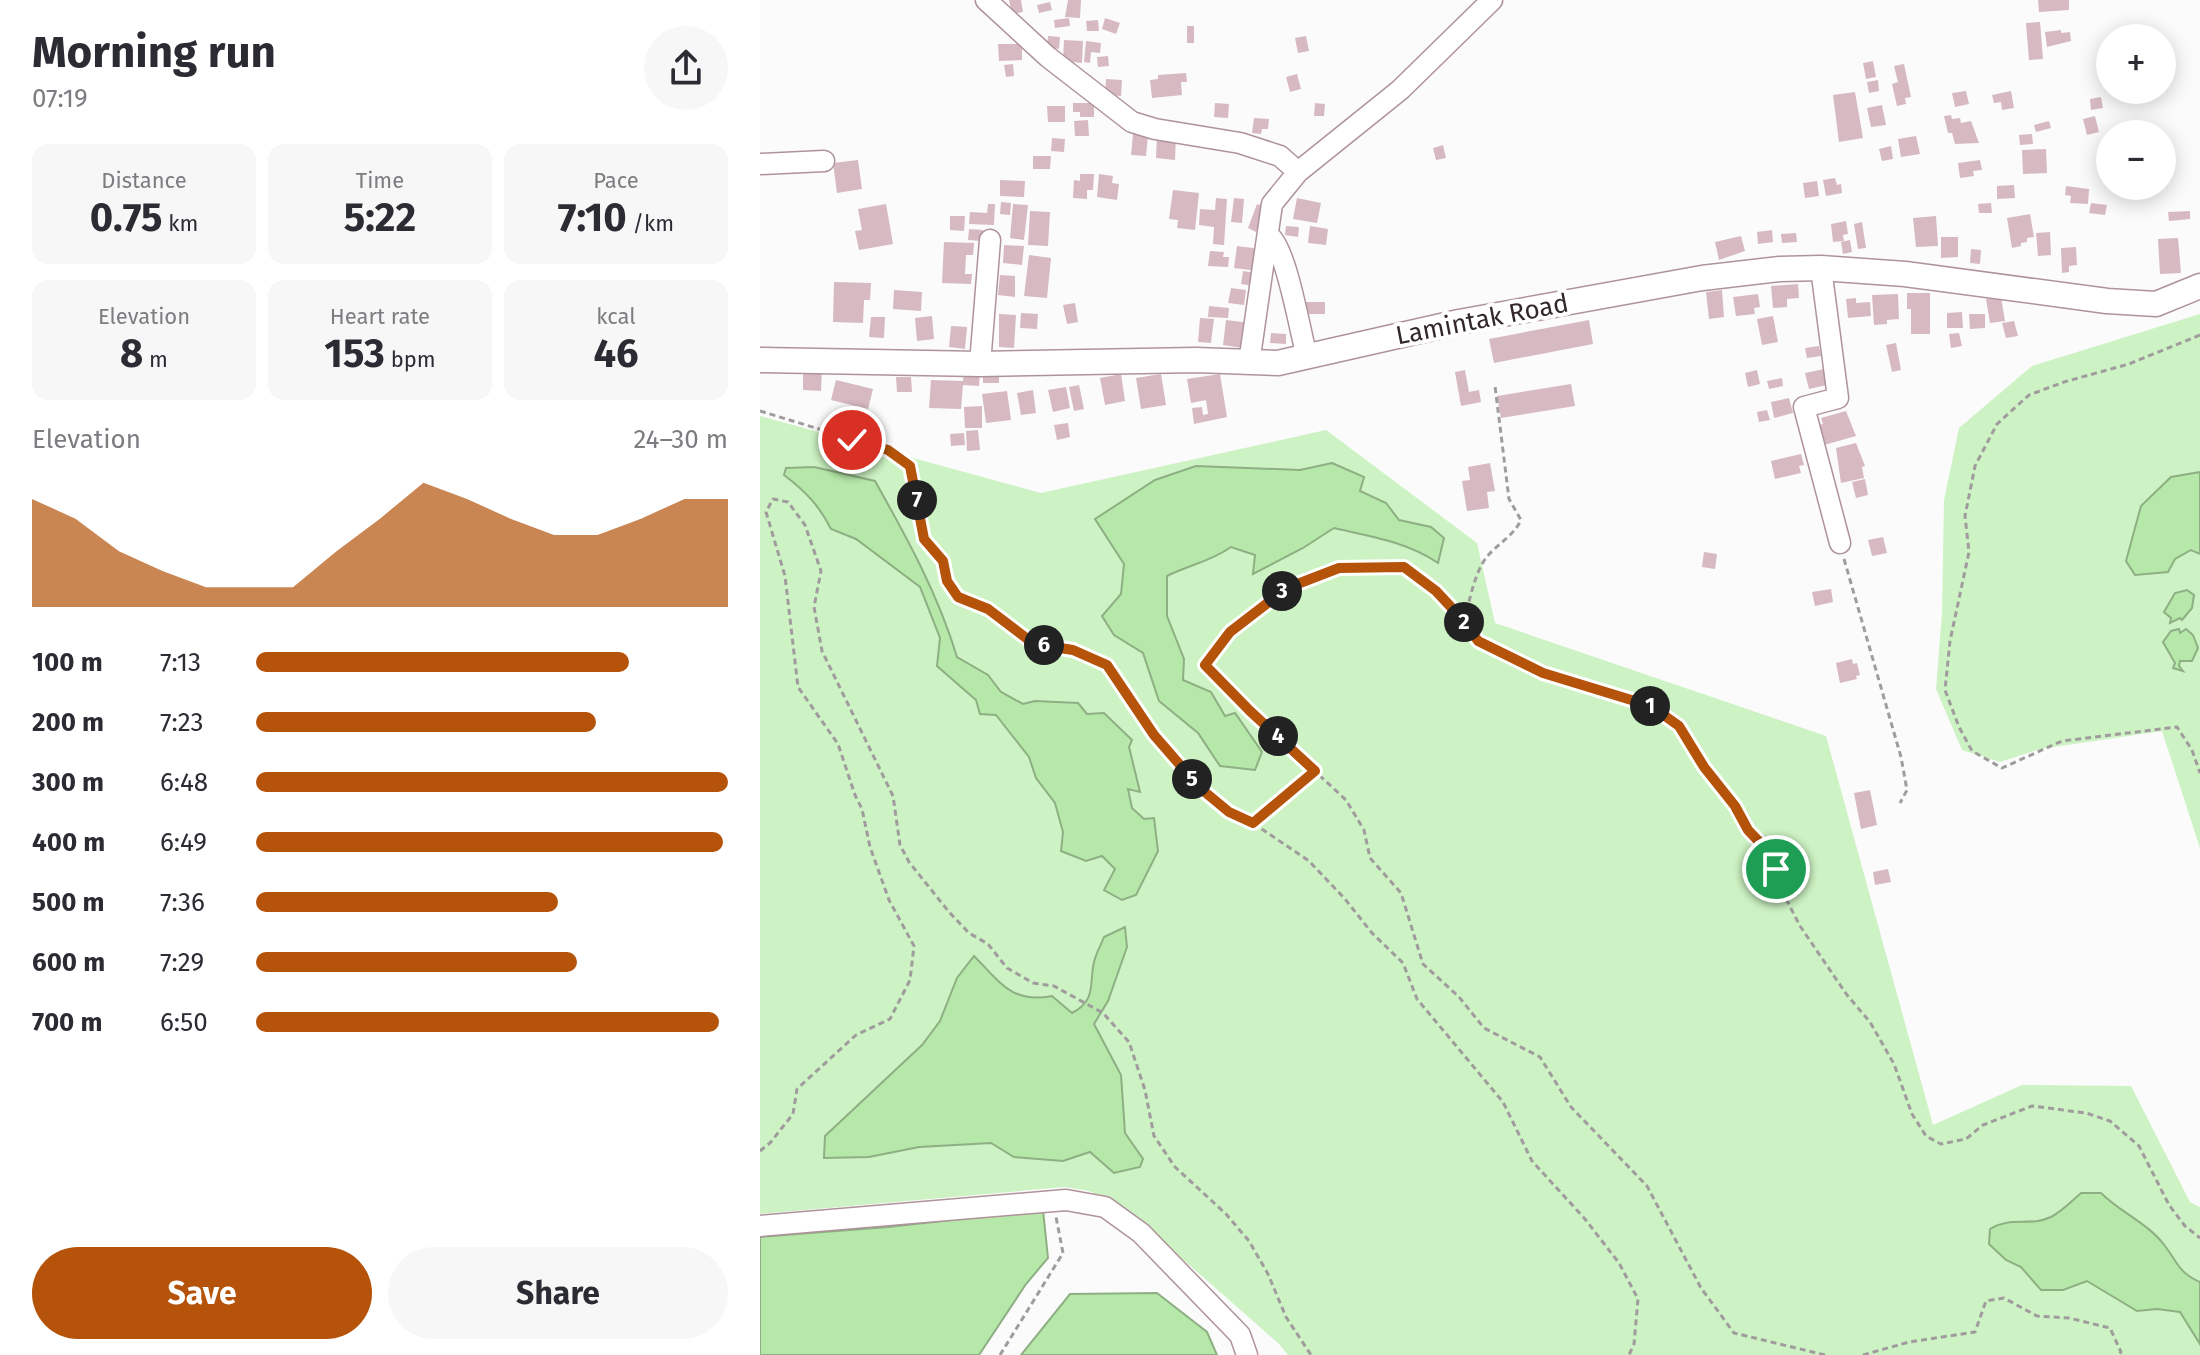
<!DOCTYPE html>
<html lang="en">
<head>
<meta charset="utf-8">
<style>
  :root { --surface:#fff; --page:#f7f7f7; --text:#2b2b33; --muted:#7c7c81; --accent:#b45309 }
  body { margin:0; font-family:"Fira Sans",sans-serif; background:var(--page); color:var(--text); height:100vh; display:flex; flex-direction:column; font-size:30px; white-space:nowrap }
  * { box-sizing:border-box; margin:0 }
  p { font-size:26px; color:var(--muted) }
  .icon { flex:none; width:44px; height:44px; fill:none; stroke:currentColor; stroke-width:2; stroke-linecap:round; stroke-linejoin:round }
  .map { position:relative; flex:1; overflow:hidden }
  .side { display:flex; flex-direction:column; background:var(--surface); width:760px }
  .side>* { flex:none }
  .buttons { position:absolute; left:1336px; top:24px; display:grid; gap:16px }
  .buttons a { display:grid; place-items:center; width:80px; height:80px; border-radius:50%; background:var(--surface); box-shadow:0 4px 20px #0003; font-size:40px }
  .pin { position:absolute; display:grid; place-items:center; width:68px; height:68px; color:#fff; margin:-34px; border:4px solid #fff; border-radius:50%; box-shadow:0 2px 8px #0007 }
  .km { position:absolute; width:40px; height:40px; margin:-20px; border-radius:50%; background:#222; color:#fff; font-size:22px; line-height:40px; text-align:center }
  .round { display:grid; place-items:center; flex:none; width:84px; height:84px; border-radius:42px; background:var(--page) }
  .summary { display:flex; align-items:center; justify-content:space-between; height:136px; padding:0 32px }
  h1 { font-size:44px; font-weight:700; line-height:60px }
  .metrics { display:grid; grid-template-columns:repeat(3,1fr); gap:12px; height:136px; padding:8px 32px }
  .metrics div { display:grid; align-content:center; border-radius:16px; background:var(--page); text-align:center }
  .metrics b { font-size:40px; font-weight:700 }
  .metrics small { font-size:22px; font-weight:400 }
  .metrics p { font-size:22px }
  .chart { height:224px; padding:16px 32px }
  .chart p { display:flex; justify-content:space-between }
  .chart svg { width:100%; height:144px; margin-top:8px; fill:var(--accent); opacity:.7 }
  .cta { display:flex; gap:16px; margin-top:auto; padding:16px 32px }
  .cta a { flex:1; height:92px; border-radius:48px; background:var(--accent); color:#fff; font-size:32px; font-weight:700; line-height:92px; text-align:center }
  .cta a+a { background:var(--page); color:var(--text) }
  ul { padding:0 32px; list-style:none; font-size:26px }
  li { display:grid; grid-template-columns:128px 96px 1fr; align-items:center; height:60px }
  li i { height:20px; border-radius:10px; background:var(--accent) }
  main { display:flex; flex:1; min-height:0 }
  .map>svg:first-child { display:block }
  .green { fill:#cdf2c3 }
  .water { fill:#b6e9a9; stroke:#8eaf83; stroke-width:2 }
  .building { fill:#d7bac1 }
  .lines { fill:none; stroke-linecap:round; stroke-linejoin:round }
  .minor-casing { stroke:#ae939a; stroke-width:23 }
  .major-casing { stroke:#ae939a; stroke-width:27 }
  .path { stroke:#a09c9d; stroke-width:3; stroke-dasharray:6 4; stroke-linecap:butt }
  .minor { stroke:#fff; stroke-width:20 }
  .major { stroke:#fff; stroke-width:24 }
  .route-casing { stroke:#fff; stroke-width:16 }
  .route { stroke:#b45309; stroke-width:10 }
  .labels { text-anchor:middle; stroke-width:8; stroke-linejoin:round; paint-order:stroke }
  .street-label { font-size:26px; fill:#32272a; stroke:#fff }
</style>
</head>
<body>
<main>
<section class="side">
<div class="summary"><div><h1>Morning run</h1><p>07:19</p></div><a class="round"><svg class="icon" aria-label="share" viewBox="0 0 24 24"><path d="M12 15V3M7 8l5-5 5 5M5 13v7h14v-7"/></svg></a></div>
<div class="metrics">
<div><p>Distance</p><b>0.75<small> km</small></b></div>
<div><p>Time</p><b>5:22</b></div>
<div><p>Pace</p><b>7:10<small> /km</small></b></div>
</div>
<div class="metrics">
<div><p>Elevation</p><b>8<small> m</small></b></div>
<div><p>Heart rate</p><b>153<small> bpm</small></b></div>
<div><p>kcal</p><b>46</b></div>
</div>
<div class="chart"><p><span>Elevation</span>24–30 m</p>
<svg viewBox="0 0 160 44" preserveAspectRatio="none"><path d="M0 44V11L10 17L20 27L30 33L40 38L50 38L60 38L70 27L80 17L90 6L100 11L110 17L120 22L130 22L140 17L150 11L160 11V44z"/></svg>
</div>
<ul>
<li><b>100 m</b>7:13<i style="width:79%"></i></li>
<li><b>200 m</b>7:23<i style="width:72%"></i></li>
<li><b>300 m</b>6:48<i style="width:100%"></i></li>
<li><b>400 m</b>6:49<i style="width:99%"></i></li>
<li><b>500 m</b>7:36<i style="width:64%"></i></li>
<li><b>600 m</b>7:29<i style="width:68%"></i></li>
<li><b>700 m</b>6:50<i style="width:98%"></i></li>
</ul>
<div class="cta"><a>Save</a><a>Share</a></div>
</section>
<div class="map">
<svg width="1440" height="1355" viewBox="0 0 1440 1355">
  <rect width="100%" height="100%" fill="#fbfbfb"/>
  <path class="green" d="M1440,314V848L1402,731L1280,749L1240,762L1202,750L1176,689L1182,613L1184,500L1199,428L1272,366Z
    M0,416L281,493L566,430L717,543L735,623L1066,736L1173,1125L1262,1085L1371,1086L1430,1202L1440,1207V1355H528L519,1344L360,1204L329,1191L305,1187L0,1214Z"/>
  <path class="water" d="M572,463L604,477L600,491L626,503L639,520L671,527L684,538L678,563C648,542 609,536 574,528L543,548L493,574L495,555L471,547C452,561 429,565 407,576V616L424,659L423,680L451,692L465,716L475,713L502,752L495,770L460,766L438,733L399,701L383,653L354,635L342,616L361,594L364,564L335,519L395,480L436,466L540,470Z
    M54,467L115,481C147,538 178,594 197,657L228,675L241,692L263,704L275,701L318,703L327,714L344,713L372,740L369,747L380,792L368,789L372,808L384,819L394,818L398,851L376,895L362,900L344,890L355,869L342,856L326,861L301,851L303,832L295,803L276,778L269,757L236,715L220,714L216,700L177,666L180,638L160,587L96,539L71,529C59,505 45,491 24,475L26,468Z
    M1440,472V554L1431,550L1415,559L1408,572L1375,575L1366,561L1381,506L1411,477Z
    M1427,590L1434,595L1432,608L1422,620L1420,618L1410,623L1411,618L1404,612L1415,593Z
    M1419,629L1420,633L1426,629L1433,635L1438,648L1432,661H1420L1419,666L1423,671L1413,668L1415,663L1403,642L1411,631Z
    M365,927L367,947L348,1001L334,1024L361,1075L365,1133L383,1159L380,1167L354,1173L330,1152L303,1161L254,1157L231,1143L159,1147L109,1157L64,1158L65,1136L162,1045L180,1021L197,978L214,956C240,982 252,1004 292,996L312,1013C337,1000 329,983 334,962C336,953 341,945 344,937Z
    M1321,1193H1341C1361,1213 1388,1223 1405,1246C1418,1263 1419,1273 1440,1282V1344L1420,1312L1397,1309L1377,1311L1327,1281L1303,1290H1281L1261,1267L1246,1260L1229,1244L1230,1229C1251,1216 1269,1227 1291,1217C1301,1212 1312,1201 1321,1193Z
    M283,1210L288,1258L266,1284L219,1355H0V1237L128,1227Z
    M397,1293L447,1332L457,1355H261L310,1294Z"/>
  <path class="building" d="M249,0H261L263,12L252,14Z
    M308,0H321L320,18L305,17Z
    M1278,0H1309V10L1279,12Z
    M290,2L292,10L279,13L277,5Z
    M309,18L310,26L295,28L294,20Z
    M345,18L360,23L356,34L342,29Z
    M338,20L339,31H327L326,21Z
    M1280,22L1283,59L1269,60L1266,23Z
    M427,26H434V43H427Z
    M1301,30V33L1310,32L1311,41L1287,47L1285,32Z
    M288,36L300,37L299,49L287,47Z
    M546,36L549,51L538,53L535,38Z
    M304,40L323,41L322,63L303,61Z
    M326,41L341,43L340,53L331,52L330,63L324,62Z
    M238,44H262V60L239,61Z
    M348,56L349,66L338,67L337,57Z
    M1113,61L1116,77L1106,79L1103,63Z
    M253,64L254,76L246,77L244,65Z
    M1144,64L1151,97L1145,98L1146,104L1137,106L1132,84L1138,82L1134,66Z
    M426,73L427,82H421L422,95L392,98L390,80L398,79V75Z
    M537,74L541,89L530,92L526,77Z
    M346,79L362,80L361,96L345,95Z
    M1118,80L1119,91L1109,93L1107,82Z
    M1206,91L1209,104L1195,107L1192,93Z
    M1251,91L1254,108L1242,110L1241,102L1234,103L1232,95Z
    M1095,92L1103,138L1079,142L1073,95Z
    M1341,97L1343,108L1331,110L1330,99Z
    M313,103H334V117H320V112H313Z
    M455,103L469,104L468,118L454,117Z
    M555,103L565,104L564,116H554Z
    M1122,105L1126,125L1111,127L1107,108Z
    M287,106H305V122H288Z
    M1191,115L1192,119L1200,118L1201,123L1211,121L1219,143L1195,144L1192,133H1188L1184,116Z
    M1335,116L1339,132L1327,135L1323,119Z
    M494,118L509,119L508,129H502L501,134L492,133Z
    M328,120L329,136H315L314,121Z
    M1289,121L1291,128L1276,132L1274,125Z
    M373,134L388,135L386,156L371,155Z
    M1272,134L1273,144L1260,145L1259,135Z
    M397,135L416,136L415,160L396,158Z
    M1156,136L1160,154L1141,157L1138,139Z
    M292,138L305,139L304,152L291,151Z
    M683,145L686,158L676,160L673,148Z
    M1131,146L1133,159L1122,161L1119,149Z
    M1286,149L1287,173L1263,174L1262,150Z
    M273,156H291L290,169H273Z
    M98,160L102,189L77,193L73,163Z
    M1220,160L1222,170L1213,171L1214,176L1200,178L1198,163Z
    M320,174H334L333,190H327V199L313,198L314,180L320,181Z
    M339,174L353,176L352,183L359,184L357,200L337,197Z
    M1075,178L1077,185L1081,184L1082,193L1066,196L1063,180Z
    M240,180L265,181L264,197L240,196Z
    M1057,181L1059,196L1045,198L1043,183Z
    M1254,185L1255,198L1237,199V186Z
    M1306,186L1329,189L1328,204L1310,203L1311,196L1305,195Z
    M413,190L439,193L435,230L417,228L418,220L409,219Z
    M456,198L467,199L464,245L453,244L454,227L439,225L440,209L455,210Z
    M474,198L484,199L482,223L471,222Z
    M537,198L561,203L557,223L533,219Z
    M241,202L251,203L250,215L240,214Z
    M1231,203L1232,213H1219L1218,204Z
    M1331,203L1347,205L1345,215L1329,213Z
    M126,204L133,244L99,250L95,231L102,230L98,209Z
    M228,204H235L234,225L209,224L210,212L227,213Z
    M253,204L268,205L264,240L250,238Z
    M497,204L506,207L496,232L488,228Z
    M270,211L290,212L288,246L268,245Z
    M1430,211V219L1409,221L1408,212Z
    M1270,214L1274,237L1267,238V242L1261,243V246L1252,248L1247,218Z
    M190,216H205L204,231L190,230Z
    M1176,216L1178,246L1156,247L1153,218Z
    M1086,221L1088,234L1083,235L1084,241L1073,242L1071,224Z
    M1102,222L1106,248L1098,249L1094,224Z
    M526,226L539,227L538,237L525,235Z
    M550,226L568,229L566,245L548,243Z
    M209,229L223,230L222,241L208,240Z
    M1012,230L1013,242L998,244L997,232Z
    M1290,232L1291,255L1278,256L1276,233Z
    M1036,233L1037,242L1022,243L1021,234Z
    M981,236L985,251L959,260L955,242Z
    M1181,237H1198V257L1181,258Z
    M1418,238L1421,273L1400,274L1398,239Z
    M1090,240L1092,252L1083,254L1081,242Z
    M184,242L214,243L213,255H206L205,274H212L211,284L182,283Z
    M244,245L264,246L262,265L243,263Z
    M477,246L501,249L498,271L474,268Z
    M1316,247L1317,265L1309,266V272L1302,273L1301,248Z
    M1211,249L1221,250L1220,264L1210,263Z
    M450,251L464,252L463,257H469L468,267L448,266Z
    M269,255L291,258L287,298L264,296Z
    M483,271L496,273L494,286L481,284Z
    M240,275L255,276V297L238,295Z
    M74,282L111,283L110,300H104L103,323L73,322Z
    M1038,284L1039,298L1027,299V307L1013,308L1011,286Z
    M471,288L486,290L484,305L468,303Z
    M134,290L162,292L161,311L133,309Z
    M962,290L964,317L949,319L946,292Z
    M1147,293H1170V334H1151V309H1147Z
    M998,294L1000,307L994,308L995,314L976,316L973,297Z
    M1138,294L1139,319L1127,320V324L1114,325L1112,295Z
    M1241,297L1245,321L1230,323L1226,299Z
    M1096,298V303L1110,302L1111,316L1088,318L1086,299Z
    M545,302H565V314H546Z
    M315,303L318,322L307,324L303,305Z
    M449,306L469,308L468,318L448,317Z
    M1202,312L1203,328H1187V313Z
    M261,313L278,314L277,329L260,328Z
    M239,314L256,315L254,348L239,347Z
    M1209,314H1225V328L1210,329Z
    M172,316L174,339L157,341L155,318Z
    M1013,316L1018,342L1002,345L997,319Z
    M111,317H125L124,338L109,337Z
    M440,318L454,319L451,343L438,342Z
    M466,320L491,323L488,349L463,345Z
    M829,320L833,344L734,363L729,339Z
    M1254,321L1258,336L1246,338L1242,323Z
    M191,326L207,327L205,349L189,347Z
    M511,333L526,334V344L510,343Z
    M1199,333L1202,346L1191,348L1189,334Z
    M1136,343L1141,370L1132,372L1126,345Z
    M1059,346L1061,356L1047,358L1045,348Z
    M43,369H62L61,391L43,390Z
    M1064,369L1067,385L1049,389L1045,373Z
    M204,370L220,371L219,386L203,385L201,409L169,408L171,380L203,381Z
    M705,370L709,392L719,390L721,402L701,406L695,372Z
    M997,370L1000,384L988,387L985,373Z
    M223,373H239V383H223Z
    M361,374L365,401L345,405L340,378Z
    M401,374L406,405L381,409L376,378Z
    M460,374L467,417L434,424L432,408L442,407L443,415L448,414L446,400L431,403L427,379Z
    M136,377H151L152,392H137Z
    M1022,378L1023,386L1009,389L1007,381Z
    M76,380L113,389L108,409L71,400Z
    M811,384L815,406L741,418L737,396Z
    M319,385L324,409L314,411L309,387Z
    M306,387L310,408L293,412L288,390Z
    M273,390L276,413L261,415L257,393Z
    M247,391L251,420L226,423L222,394Z
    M1029,398L1033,413L1014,418L1011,402Z
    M222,406V428H205L204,407Z
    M1007,410L1010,420L999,422L997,412Z
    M1086,411L1096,436L1064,445L1059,425L1063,424L1061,418Z
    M308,423L310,437L297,440L294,425Z
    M218,430L220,450L207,451L206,431Z
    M204,433L205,445L191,446L190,434Z
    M1096,443L1105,466L1102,467L1104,478L1081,483L1076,448Z
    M1041,454L1044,465L1039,466L1041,473L1015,479L1011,461Z
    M730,463L735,491L727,492L729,508L707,511L702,481L710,480L708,467Z
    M1105,479L1108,495L1096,498L1092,482Z
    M1123,537L1127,553L1112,556L1108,540Z
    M944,552L957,554L955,569L942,567Z
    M1071,589L1073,602L1055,606L1052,592Z
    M1092,659L1093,664L1097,663L1100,675L1096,676L1097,679L1080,683L1076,663Z
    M1110,790L1117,825L1101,829L1094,793Z
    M1128,869L1131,882L1115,885L1113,872Z"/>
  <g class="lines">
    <g class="minor-casing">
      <path id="minor" d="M226,0L288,57L372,122L395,129L480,143L520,156L538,172
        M0,164L64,161
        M508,235C526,245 540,332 547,357
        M1061,268L1078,398L1044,407L1080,543
        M489,363L512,204L538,172L640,90L732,0
        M220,364L230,240
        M0,1226L306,1200L345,1207L381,1233L480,1335L487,1355"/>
    </g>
    <g class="major-casing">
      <path id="major" d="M0,360L220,364L436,360L518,363L699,322L942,278L1020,269L1061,268L1145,274L1347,301L1396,304L1440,286"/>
    </g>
    <path class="path" d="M1440,335L1369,364L1304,382L1269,395L1237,424L1215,466L1205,516L1209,552L1190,641L1185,690L1199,727L1212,751L1242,768L1302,741L1417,727L1432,750L1440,773
      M0,411L128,450L150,466L164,539L183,561L187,581L198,597L228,609L274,644L313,650L347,665L394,735L440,788L469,812L493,823L549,861L585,899L612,933L643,963L657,999L743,1102L772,1161L825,1219L859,1263L878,1299L874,1344L869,1355
      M1084,559L1141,757L1147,790L1140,803
      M704,621C709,603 713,581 722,564C732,546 752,539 761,520L749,499L735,386
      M493,823L554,772
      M0,1151L10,1143L33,1114L37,1089L96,1035L130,1019L150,980L154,946L129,900L110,847L102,809L95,795L78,744L38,687L25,576L6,512L13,499L28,502L45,525L61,571L54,607L62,651L133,796L140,845L149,862L189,912L209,933L228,944L247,968L273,983L294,986L343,1013L369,1042L385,1090L394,1136L415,1167L466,1214L489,1241L508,1274L526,1317L551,1355
      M240,1355L303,1253L296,1217
      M1065,1355L974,1333L941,1288L887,1186L811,1107L780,1057L724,1028L699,997L663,964L641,893L610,858L604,830L586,800L490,711L445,665L470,632L527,588L579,568L644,567L676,591L704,621L718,641L783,673L891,706L919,726L944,767L975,806L988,830L1007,850L1016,869L1022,891L1040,926L1087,995L1110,1022L1134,1064L1152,1114L1166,1136L1181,1144L1206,1139L1223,1125L1272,1106L1326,1113L1350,1121L1379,1146L1409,1205L1425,1226L1440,1238
      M1103,1355L1149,1342L1215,1332L1226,1301L1244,1298L1277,1316L1309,1318L1350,1328L1361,1352L1358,1355"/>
    <use href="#minor" class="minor"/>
    <use href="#major" class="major"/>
  </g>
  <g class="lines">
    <g class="route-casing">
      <path id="route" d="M92,440L128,450L150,466L164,539L183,561L187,581L198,597L228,609L274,644L313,650L347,665L394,735L440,788L469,812L493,823L555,771L490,711L445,665L470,632L527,588L579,568L644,567L676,591L704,621L718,641L783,673L891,706L919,726L944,767L975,806L988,830L1007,850L1016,869"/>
    </g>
    <use href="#route" class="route"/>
  </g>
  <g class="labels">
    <g class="street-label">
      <text transform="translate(722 319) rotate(-11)" y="9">Lamintak Road</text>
    </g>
  </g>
</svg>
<div class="buttons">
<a>+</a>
<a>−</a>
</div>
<div class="pin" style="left:1016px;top:869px;background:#1e9e55"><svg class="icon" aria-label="arrive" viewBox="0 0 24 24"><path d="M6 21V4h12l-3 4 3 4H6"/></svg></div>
<div class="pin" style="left:92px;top:440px;background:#d93025"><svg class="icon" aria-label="check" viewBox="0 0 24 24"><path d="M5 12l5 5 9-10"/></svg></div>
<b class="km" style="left:890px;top:706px">1</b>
<b class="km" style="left:704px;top:622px">2</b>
<b class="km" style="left:522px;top:591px">3</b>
<b class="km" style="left:518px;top:736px">4</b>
<b class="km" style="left:432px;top:779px">5</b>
<b class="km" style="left:284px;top:645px">6</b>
<b class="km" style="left:157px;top:500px">7</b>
</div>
</main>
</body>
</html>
